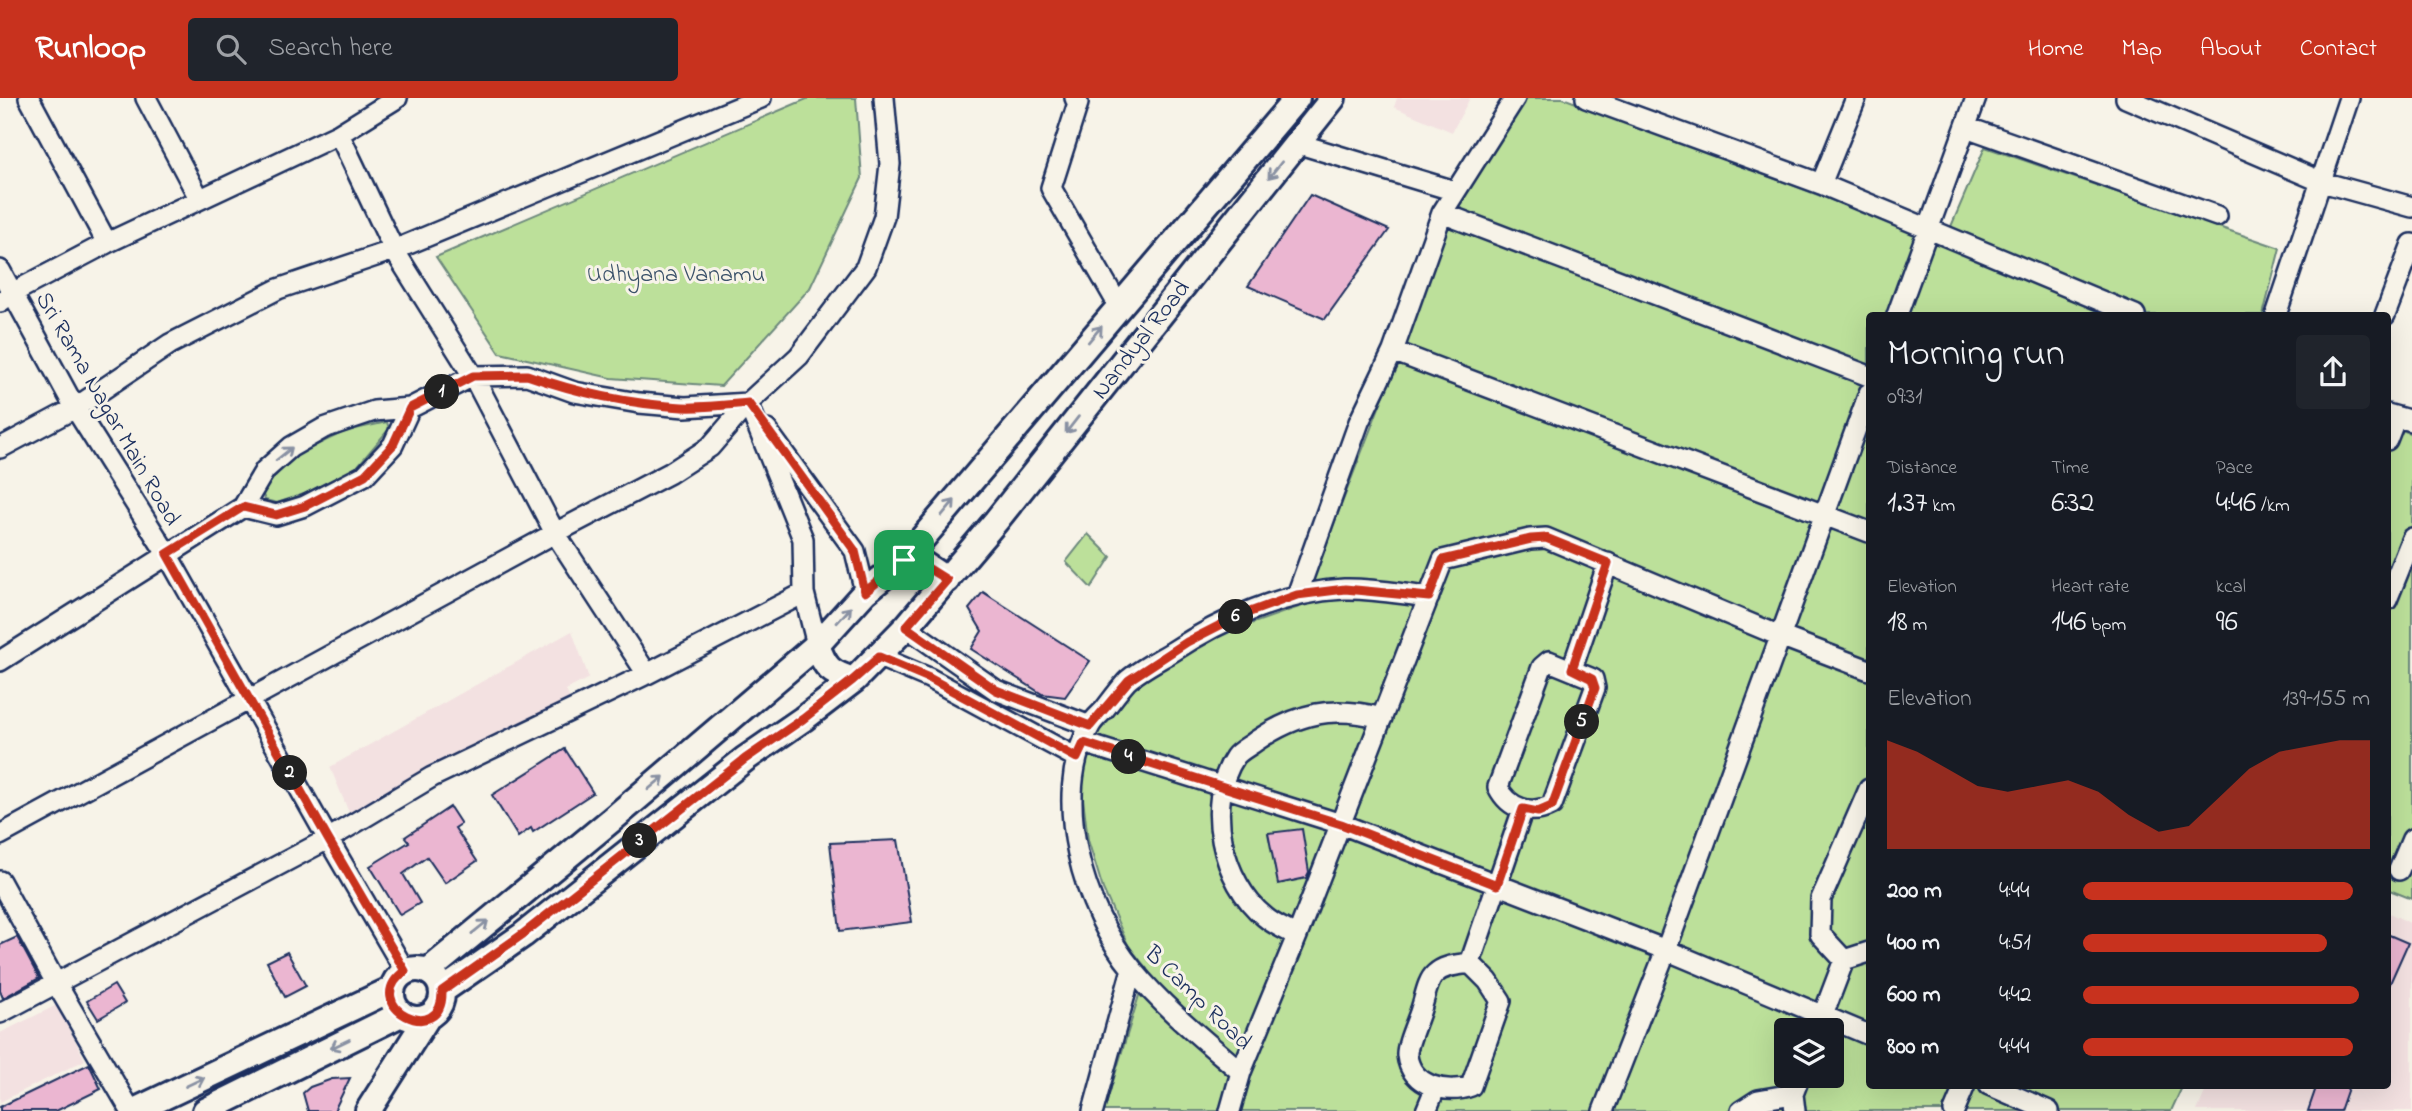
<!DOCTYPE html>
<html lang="en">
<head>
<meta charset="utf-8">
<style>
  :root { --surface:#171b24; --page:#20242c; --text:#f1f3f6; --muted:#9ea1a6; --accent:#c8321e }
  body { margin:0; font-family:"Indie Flower",sans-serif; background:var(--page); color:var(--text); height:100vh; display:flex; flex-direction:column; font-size:26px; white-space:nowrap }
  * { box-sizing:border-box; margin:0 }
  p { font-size:23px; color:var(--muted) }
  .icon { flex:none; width:38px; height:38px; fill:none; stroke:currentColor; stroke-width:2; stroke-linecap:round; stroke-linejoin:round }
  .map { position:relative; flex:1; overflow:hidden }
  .panel { position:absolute; left:1866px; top:214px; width:525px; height:777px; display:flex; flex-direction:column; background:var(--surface); border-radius:7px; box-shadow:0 7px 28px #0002 }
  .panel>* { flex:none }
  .buttons { position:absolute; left:1774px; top:920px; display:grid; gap:14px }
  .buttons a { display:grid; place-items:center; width:70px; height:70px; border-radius:7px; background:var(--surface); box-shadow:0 7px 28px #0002; font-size:35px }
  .pin { position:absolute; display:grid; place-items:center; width:60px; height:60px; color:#fff; margin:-30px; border-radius:14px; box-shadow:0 4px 10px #0006 }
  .km { position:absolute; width:35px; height:35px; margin:-18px; border-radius:50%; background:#222; color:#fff; font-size:19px; line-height:35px; text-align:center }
  .round { display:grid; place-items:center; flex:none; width:74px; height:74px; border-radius:7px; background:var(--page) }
  .overview { display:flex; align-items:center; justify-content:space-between; height:119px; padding:0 21px }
  h1 { font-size:38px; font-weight:600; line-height:52px }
  .metrics { display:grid; grid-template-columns:repeat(3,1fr); gap:10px; height:119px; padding:7px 21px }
  .metrics div { display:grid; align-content:center }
  .metrics b { font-size:30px; font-weight:600 }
  .metrics small { font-size:19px; font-weight:400 }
  .metrics p { font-size:19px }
  .chart { height:196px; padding:14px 21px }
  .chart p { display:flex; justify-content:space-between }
  .chart svg { width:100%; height:126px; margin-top:7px; fill:var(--accent); opacity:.7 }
  ul { padding:0 21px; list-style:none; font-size:23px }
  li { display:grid; grid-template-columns:112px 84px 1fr; align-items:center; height:52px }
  li i { height:18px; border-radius:9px; background:var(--accent) }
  header { display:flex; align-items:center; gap:42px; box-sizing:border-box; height:98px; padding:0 35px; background:var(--accent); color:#fff }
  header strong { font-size:33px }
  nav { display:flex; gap:38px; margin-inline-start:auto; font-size:24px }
  .search { width:490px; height:63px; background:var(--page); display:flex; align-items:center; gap:18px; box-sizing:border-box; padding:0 24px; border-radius:7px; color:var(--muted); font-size:26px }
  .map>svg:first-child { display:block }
  .built { fill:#f3e1e1 }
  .green { fill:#bce09a; stroke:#6c887c; stroke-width:2; fill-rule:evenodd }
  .building { fill:#ebb6d1; stroke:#1b2f5e; stroke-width:2 }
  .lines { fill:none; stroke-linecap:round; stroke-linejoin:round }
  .minor-casing { stroke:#1b2f5e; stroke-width:24 }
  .major-casing { stroke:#1b2f5e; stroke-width:30 }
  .minor { stroke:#f7f3e8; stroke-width:19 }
  .major { stroke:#f7f3e8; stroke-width:24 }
  .oneway { stroke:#8991a3 }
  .route-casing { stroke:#fff; stroke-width:14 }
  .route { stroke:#c8321e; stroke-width:9 }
  .labels { text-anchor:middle; stroke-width:6; stroke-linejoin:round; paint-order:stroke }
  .park-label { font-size:24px; fill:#3b526a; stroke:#f7f3e8 }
  .street-label { font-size:24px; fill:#1b2f5e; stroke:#f7f3e8 }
</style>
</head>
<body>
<header>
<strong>Runloop</strong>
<div class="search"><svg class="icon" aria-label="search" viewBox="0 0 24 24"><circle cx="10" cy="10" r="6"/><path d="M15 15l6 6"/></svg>Search here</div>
<nav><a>Home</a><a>Map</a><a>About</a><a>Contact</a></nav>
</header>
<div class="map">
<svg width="2412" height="1013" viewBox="0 0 2412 1013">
  <rect width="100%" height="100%" fill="#f7f3e8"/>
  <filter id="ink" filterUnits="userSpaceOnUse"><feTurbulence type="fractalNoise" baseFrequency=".0143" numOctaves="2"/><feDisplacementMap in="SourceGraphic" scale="14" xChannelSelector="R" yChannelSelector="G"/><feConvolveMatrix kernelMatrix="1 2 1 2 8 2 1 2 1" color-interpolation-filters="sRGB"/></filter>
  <g filter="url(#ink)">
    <path class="built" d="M1397,0H1470L1452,34L1394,9Z
      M572,533L589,580L566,592L578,620L355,729L330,669Z
      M2387,814L2412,826V1013H2197L2208,987H2387Z
      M57,907L85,962L0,1004V935Z"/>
    <path class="green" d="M809,0H856L862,80L810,190L721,288L611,280L500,255L436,159Z
      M1523,0H1563L1944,145L1985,49L2280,150L2263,217H1869V987H2183L2171,1013H1104L1147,871L1128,847L1103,791L1088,742L1081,683L1094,639L1139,584L1202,543L1302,508L1404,245L1450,113ZM1787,933H1832V978H1787Z
      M387,324L389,331L356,370L307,395L277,405L265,402L262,394L291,359L346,333Z
      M2387,326L2412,336V801L2387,791Z
      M1088,436L1111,459L1091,490L1066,464Z"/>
    <path class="building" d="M1310,97L1389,132L1325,221L1248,188Z
      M983,494L1090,563L1065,599L1042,596L971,551L982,533L969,511Z
      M565,651L593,695L533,734L531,730L518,739L492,697Z
      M450,709L461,726L455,730L477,763L445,785L427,759L403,776L420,805L400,817L370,768L409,744L405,739Z
      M1302,731L1309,774L1306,780L1278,786L1268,735Z
      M898,742L912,824L840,833L830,745Z
      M2387,836L2408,845L2387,892Z
      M17,839L39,880L3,900L0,893V847Z
      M287,854L306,888L285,899L267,864Z
      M114,887L125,905L98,921L87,903Z
      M89,966L101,991L56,1013H0V1009Z
      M350,980L334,1013H308L303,995L310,989L332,981Z
      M2317,987H2349L2340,1013H2308Z"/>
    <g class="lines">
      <g class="minor-casing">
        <path id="minor" d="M29,0L107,145
          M146,0L199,100
          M1075,0L1078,5L1051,90L1119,208
          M1586,0L1821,86L2135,217
          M2126,0L2322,84L2412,109
          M1966,29L2217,118
          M339,36L394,152L473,278L555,435L647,576
          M1296,45L1455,93
          M1821,86L1856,0
          M1442,115L1869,278
          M0,172L75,310L167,456L328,741L405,873
          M0,204L14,194L107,145L339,36L397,0
          M1897,217L1976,0
          M2276,217L2349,0
          M2385,217L2412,146
          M1393,253L1869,434
          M748,305L803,441L804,495L817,547
          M2387,316L2412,323
          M767,332L855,453L865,494
          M2387,342L2396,319
          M0,350L75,310L170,246L278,191L394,152L761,0
          M243,409L276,417L305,408L365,377L393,347L410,310
          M1297,497L1359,324L1393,253L1442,115L1515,0
          M2387,502L2412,440
          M906,529L996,592L1090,628
          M879,559L929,580L1077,660
          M0,563L243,409L265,372L291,349L324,330L374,313L410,310L473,278L527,277L574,294L639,305L685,309L748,305L799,258L866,169L884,119L890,66L884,0
          M1549,563L1593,581L1595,590L1552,707C1531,718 1509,711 1498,689L1542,569Z
          M1572,571L1608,465
          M1084,645L1341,726L1666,852L1869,937
          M0,737L555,435L670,375L710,349L748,305
          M2399,772L2412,741
          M0,783L56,885L131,1013
          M1297,838C1287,832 1274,827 1265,819C1222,785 1204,705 1235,659C1239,653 1250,648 1256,643C1298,615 1332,607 1382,620
          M1844,862L1820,836L1821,801L1869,691
          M1844,862L1869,854
          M1470,865L1488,883L1501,903L1471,988C1447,997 1410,988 1407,957C1406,947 1418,922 1421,911C1425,900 1427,883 1435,876C1444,867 1458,867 1470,865Z
          M1470,865L1523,711
          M0,915L328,741L432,679L647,576L804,495
          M1817,933L1844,862
          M1241,974C1204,942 1164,910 1133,872C1084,814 1049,698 1090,628C1093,622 1099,617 1104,612C1111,603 1119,592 1127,583C1139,572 1157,563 1172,554C1222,521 1283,494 1344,491C1372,490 1401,496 1429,499
          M1989,987L2049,1013
          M1093,1013L1132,871
          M1230,1013L1241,974L1297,838L1443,462L1530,441L1546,440L1780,538L1869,572
          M1426,1013L1435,991
          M1603,1013L1666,852L1869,295
          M1741,1013L1758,1002L1793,996
          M1795,1013L1793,996L1800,978
          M1954,1013L1965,987"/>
      </g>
      <g class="major-casing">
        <path id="major" d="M904,462L923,466L947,482
          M817,547C825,570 830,575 854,582
          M392 896a25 25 0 1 1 50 0a25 25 0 1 1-50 0Z
          M428,873L615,719L817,547L865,494L904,462L1297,0
          M442,893L523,837L745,661L803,621L854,582L906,529L996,423L1333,0
          M134,1013L392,891
          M205,1013L401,916
          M368,1013L427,920"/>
      </g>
      <use href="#minor" class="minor"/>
      <use href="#major" class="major"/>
    </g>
    <defs><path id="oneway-shaft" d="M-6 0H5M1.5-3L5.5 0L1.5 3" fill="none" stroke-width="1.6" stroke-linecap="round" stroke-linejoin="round" transform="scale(1.75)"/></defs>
    <g class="oneway">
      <use href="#oneway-shaft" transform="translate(1275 72) rotate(129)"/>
      <use href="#oneway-shaft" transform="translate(1095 236) rotate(-50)"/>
      <use href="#oneway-shaft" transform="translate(1072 327) rotate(128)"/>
      <use href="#oneway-shaft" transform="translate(284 356) rotate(-39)"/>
      <use href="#oneway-shaft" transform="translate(948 410) rotate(-50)"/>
      <use href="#oneway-shaft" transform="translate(844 517) rotate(-48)"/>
      <use href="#oneway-shaft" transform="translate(656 685) rotate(-40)"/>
      <use href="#oneway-shaft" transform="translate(480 829) rotate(-39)"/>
      <use href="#oneway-shaft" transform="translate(340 946) rotate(154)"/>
      <use href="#oneway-shaft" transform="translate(195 984) rotate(-25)"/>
    </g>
  </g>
  <g class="lines" filter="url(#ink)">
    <g class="route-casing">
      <path id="route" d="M527,277C578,295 628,306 682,309C704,310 727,307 748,305L855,453L865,494L904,462L923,467L947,482L906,529L996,592L1090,628L1129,582L1187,544L1236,519L1297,497L1345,491L1429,499L1443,462L1531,441L1546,440L1608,465L1572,571L1592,581L1595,590L1552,708L1538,714L1523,711L1497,787L1341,726L1084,645L1077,660L929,580L879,559L853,582L803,621L745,661L523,836L442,893C444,951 357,908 405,873L328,741L167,456L243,409L276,417L305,408L365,377L393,347L410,310L473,278Z"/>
    </g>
    <use href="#route" class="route"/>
  </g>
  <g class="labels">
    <g class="park-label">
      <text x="676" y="183">Udhyana Vanamu</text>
    </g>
    <g class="street-label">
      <text transform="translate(1140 241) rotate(-52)" y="8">Nandyal Road</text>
      <text transform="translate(109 310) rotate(60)" y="8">Sri Rama Nagar Main Road</text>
      <text transform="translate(1199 899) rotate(44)" y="8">B Camp Road</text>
    </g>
  </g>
</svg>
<div class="buttons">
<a><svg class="icon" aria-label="layers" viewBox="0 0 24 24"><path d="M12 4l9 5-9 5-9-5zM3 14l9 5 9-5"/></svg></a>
</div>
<div class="pin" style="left:904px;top:462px;background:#1e9e55"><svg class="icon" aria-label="arrive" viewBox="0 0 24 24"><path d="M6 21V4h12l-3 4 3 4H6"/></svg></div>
<b class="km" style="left:442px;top:294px">1</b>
<b class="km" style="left:290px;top:675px">2</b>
<b class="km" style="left:640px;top:743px">3</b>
<b class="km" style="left:1129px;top:659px">4</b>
<b class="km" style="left:1582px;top:624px">5</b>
<b class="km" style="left:1236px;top:519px">6</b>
<section class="panel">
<div class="overview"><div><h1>Morning run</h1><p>09:31</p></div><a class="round"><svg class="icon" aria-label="share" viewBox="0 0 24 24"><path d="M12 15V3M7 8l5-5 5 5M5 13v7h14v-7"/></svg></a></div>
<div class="metrics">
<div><p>Distance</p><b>1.37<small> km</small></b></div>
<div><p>Time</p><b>6:32</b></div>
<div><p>Pace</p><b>4:46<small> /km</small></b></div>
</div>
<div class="metrics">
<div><p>Elevation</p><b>18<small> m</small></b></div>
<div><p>Heart rate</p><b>146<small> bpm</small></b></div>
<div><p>kcal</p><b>96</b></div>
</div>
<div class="chart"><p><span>Elevation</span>139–155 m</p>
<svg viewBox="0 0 160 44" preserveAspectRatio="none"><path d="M0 44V6L10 10L20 16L30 22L40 24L50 22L60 20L70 24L80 32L90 38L100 36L110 26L120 16L130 10L140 8L150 6L160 6V44z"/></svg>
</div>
<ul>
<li><b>200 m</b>4:44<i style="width:94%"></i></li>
<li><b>400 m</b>4:51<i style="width:85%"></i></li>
<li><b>600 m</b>4:42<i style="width:96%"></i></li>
<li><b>800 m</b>4:44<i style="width:94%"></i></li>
</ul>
</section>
</div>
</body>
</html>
